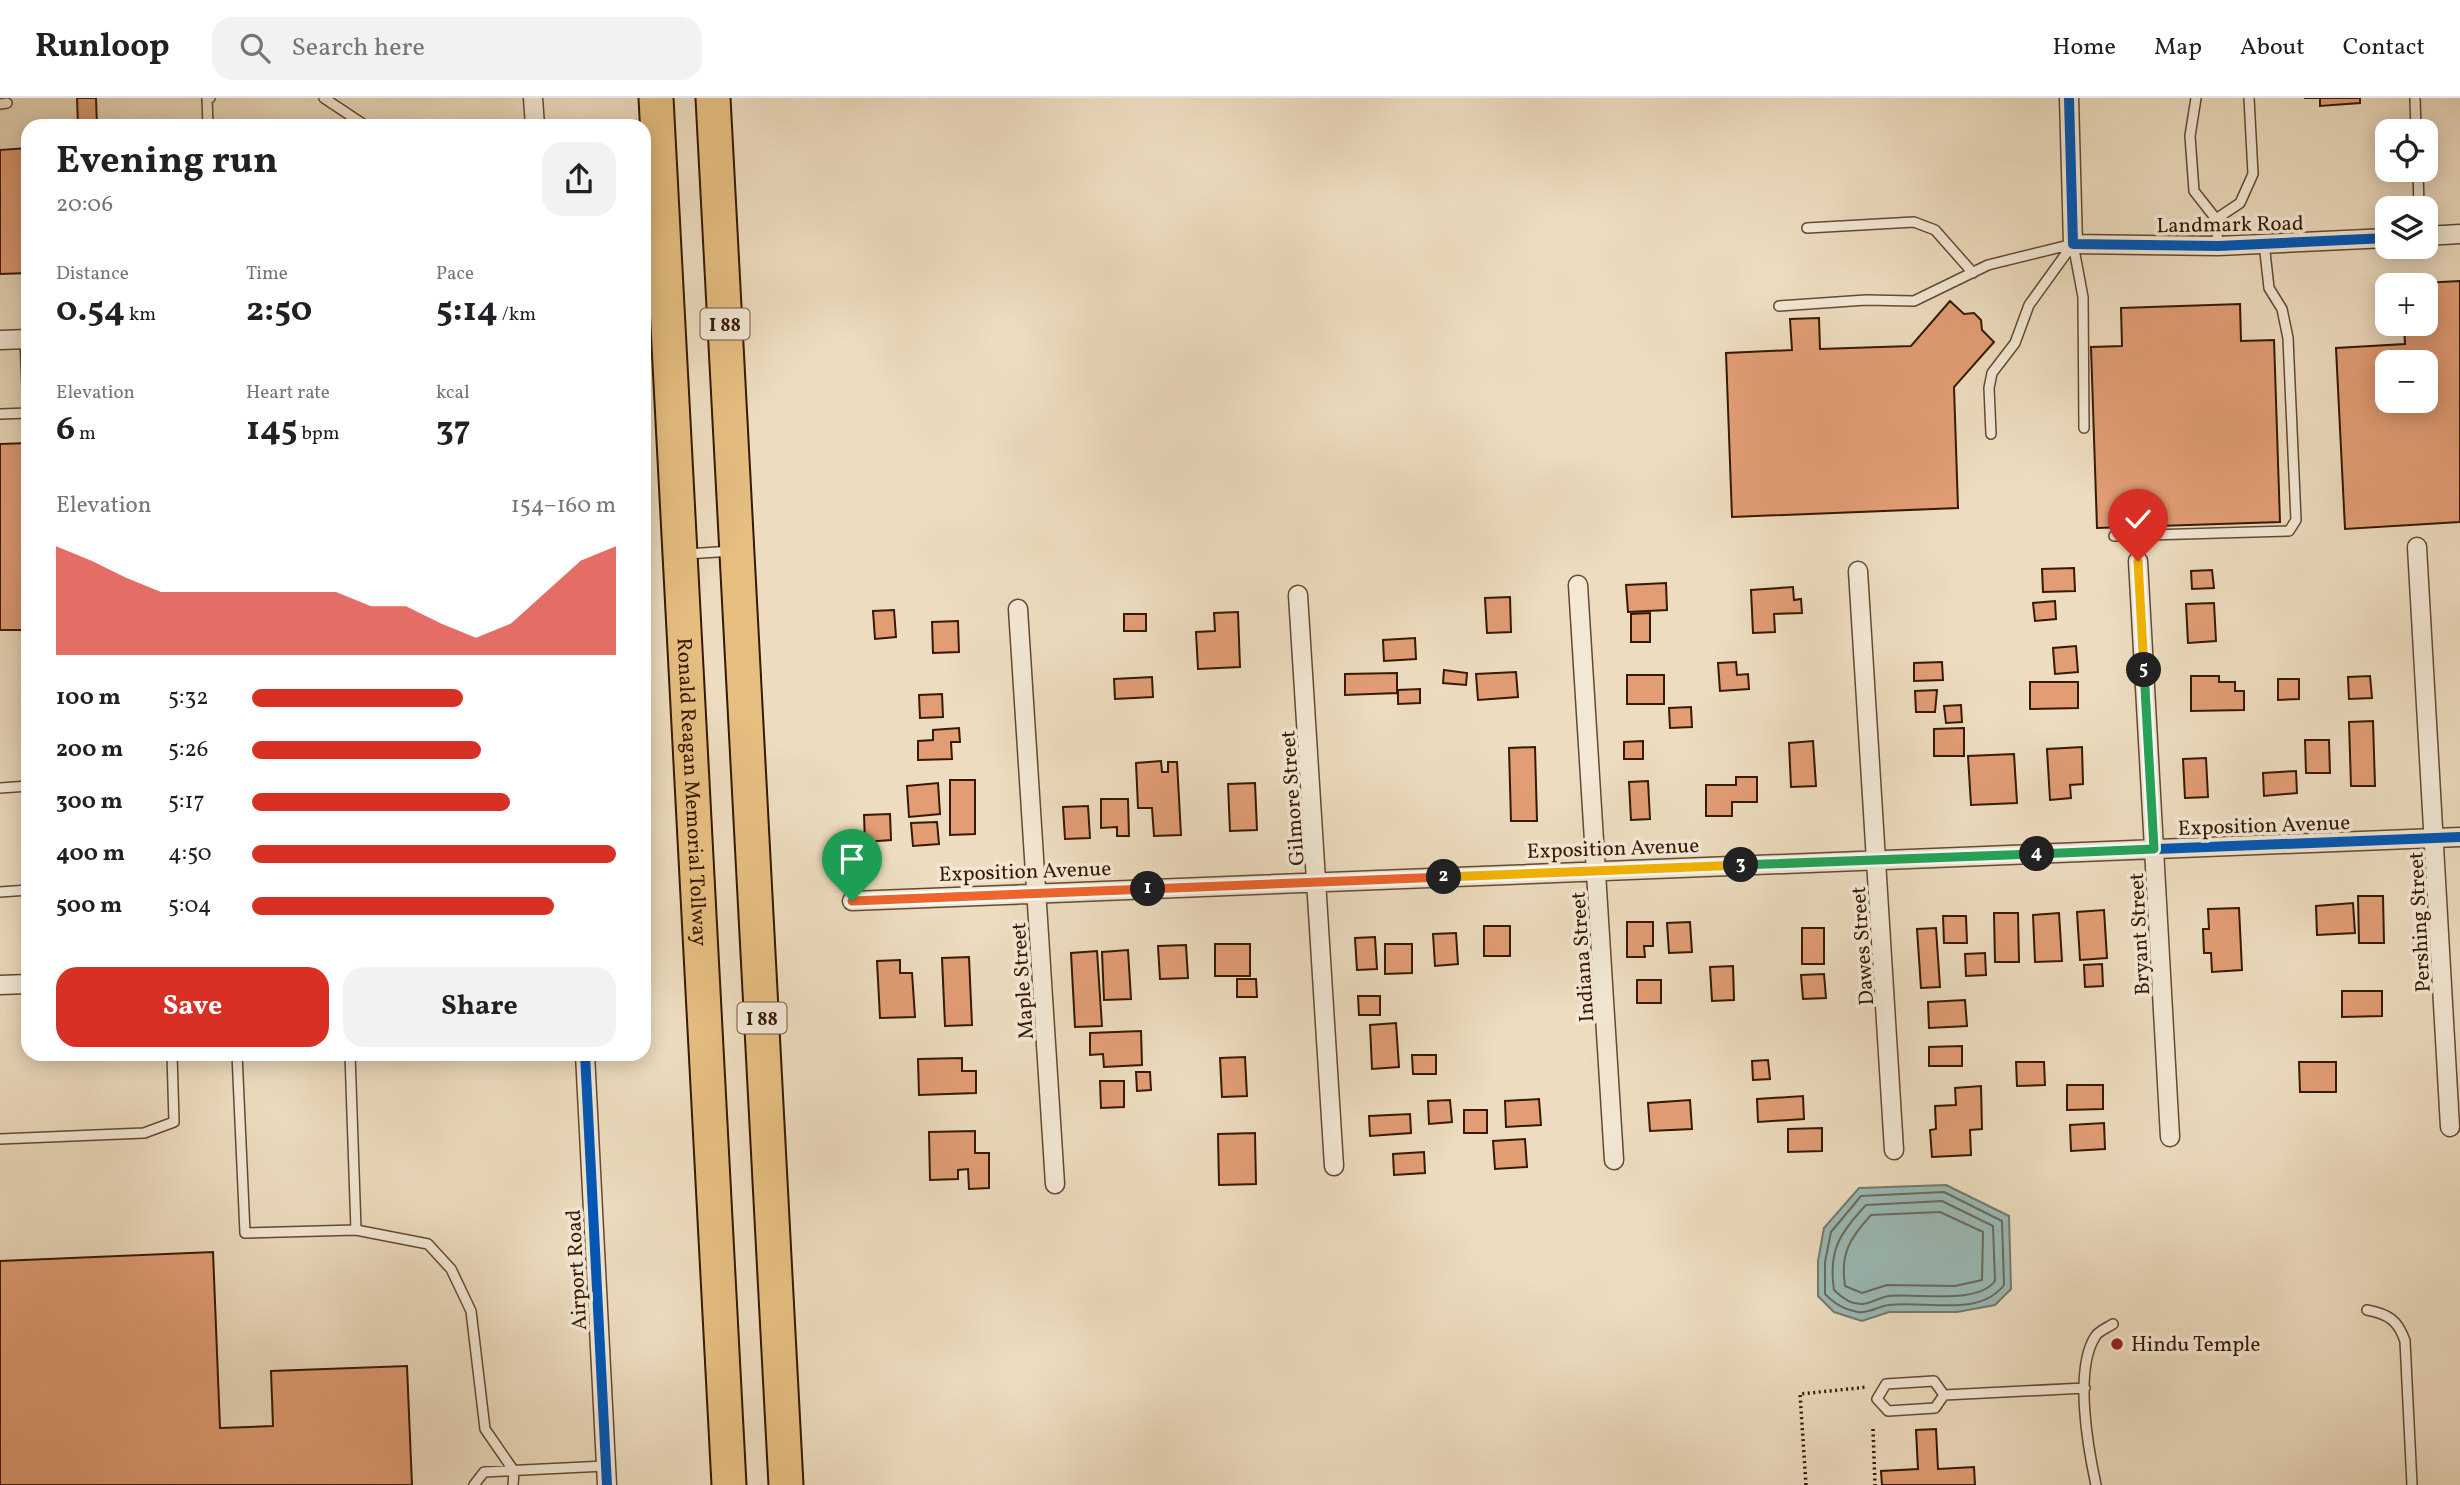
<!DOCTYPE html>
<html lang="en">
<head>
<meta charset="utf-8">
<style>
  :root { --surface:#fff; --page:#f2f2f2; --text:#202124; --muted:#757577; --line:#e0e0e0; --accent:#d93025 }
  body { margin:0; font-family:Vollkorn,serif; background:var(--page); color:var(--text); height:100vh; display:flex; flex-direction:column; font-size:26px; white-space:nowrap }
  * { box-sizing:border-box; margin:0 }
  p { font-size:23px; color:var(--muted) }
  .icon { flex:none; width:38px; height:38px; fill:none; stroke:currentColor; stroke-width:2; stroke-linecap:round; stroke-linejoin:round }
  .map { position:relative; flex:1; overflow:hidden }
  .panel { position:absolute; left:21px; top:21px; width:630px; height:942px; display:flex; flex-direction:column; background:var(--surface); border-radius:21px; box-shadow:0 4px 18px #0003 }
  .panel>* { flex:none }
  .tools { position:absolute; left:2375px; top:21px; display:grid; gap:14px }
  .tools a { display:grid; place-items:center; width:63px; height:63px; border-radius:14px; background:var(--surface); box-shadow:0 4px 18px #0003; font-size:35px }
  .pin { position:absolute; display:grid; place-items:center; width:60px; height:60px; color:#fff; margin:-72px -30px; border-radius:50% 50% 50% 0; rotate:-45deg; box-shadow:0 0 7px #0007 }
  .pin .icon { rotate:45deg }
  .km { position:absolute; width:35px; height:35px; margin:-18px; border-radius:50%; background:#222; color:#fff; font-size:19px; line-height:35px; text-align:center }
  .round { display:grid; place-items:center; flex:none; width:74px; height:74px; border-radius:21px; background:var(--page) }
  .headline { display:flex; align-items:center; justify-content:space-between; height:119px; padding:0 35px }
  h1 { font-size:38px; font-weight:700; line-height:52px }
  .figures { display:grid; grid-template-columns:repeat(3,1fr); gap:10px; height:119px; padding:7px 35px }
  .figures div { display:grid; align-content:center }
  .figures b { font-size:35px; font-weight:700 }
  .figures small { font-size:19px; font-weight:400 }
  .figures p { font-size:19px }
  .chart { height:196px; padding:14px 35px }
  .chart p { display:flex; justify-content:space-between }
  .chart svg { width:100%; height:126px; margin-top:7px; fill:var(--accent); opacity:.7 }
  .action { display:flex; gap:14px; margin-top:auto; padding:14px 35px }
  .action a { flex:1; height:80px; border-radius:21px; background:var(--accent); color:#fff; font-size:28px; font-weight:700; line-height:80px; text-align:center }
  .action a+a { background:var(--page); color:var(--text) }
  ul { padding:0 35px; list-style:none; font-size:23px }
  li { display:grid; grid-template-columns:112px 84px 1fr; align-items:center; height:52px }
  li i { height:18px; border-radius:9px; background:var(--accent) }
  header { display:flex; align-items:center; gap:42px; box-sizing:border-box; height:98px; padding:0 35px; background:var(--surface); border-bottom:2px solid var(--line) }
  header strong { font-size:33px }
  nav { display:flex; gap:38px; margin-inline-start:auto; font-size:24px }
  .search { width:490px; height:63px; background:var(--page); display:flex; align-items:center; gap:18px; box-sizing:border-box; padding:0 24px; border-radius:21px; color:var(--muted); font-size:26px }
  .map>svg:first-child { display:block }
  .water { fill:#9abab6; stroke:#727a6e; stroke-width:2 }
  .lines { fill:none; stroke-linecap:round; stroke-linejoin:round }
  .shore { stroke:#686a5c; stroke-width:2 }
  .building { fill:#e29d75; stroke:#361901; stroke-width:2; fill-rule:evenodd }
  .lane-casing { stroke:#644a30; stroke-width:12 }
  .street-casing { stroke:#644a30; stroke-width:21 }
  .highway-casing { stroke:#361901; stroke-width:37 }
  .path { stroke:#361901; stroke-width:3.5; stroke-dasharray:2 3.5; stroke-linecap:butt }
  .lane { stroke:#f3e8d5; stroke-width:9 }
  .street { stroke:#f3e8d5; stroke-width:18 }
  .highway { stroke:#e6be80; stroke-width:33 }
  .cycleway-casing { stroke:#f3e8d5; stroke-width:15 }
  .cycleway { stroke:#0057b8; stroke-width:10 }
  .split-1-casing { stroke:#fff; stroke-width:14 }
  .split-2-casing { stroke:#fff; stroke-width:14 }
  .split-3-casing { stroke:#fff; stroke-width:14 }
  .split-4-casing { stroke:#fff; stroke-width:14 }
  .split-5-casing { stroke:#fff; stroke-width:14 }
  .split-6-casing { stroke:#fff; stroke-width:14 }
  .split-1 { stroke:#f0652b; stroke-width:9 }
  .split-2 { stroke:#f0652b; stroke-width:9 }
  .split-3 { stroke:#f5b400; stroke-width:9 }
  .split-4 { stroke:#22a559; stroke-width:9 }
  .split-5 { stroke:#22a559; stroke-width:9 }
  .split-6 { stroke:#f5b400; stroke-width:9 }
  .poi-dot { fill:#8f2418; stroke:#f3e8d5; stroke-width:2.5 }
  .labels { text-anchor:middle; stroke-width:7; stroke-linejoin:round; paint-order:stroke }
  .shield { fill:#f3e8d5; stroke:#6f5741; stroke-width:2 }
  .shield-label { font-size:19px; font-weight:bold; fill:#361901 }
  .street-label { font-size:21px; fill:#361901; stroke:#f3e8d5 }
  .poi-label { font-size:21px; fill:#361901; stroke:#f3e8d5; text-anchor:start }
</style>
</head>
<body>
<header>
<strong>Runloop</strong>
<div class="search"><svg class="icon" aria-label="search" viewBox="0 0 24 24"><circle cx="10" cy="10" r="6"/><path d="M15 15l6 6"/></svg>Search here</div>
<nav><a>Home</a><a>Map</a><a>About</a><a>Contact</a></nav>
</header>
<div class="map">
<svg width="2460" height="1387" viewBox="0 0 2460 1387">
  <rect width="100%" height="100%" fill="#eddcbf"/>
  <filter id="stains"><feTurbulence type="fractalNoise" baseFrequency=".00286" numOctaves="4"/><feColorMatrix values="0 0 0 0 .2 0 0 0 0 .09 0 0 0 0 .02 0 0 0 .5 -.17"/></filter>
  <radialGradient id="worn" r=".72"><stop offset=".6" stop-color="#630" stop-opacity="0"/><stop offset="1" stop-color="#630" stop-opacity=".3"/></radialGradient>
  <path class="water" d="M1946,1087L2009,1118L2011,1191L1995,1207L1957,1214H1889L1862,1223L1834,1214L1818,1198V1163L1824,1130L1859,1090Z"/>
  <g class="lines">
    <path class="shore" d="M1944,1094L2002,1123L2004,1187C1979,1220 1925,1202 1889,1207C1879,1208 1868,1216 1858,1214C1843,1211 1835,1206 1825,1196V1164L1831,1134L1861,1098Z
      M1942,1103L1993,1128L1995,1183C1977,1207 1918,1195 1889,1198C1880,1199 1872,1205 1863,1206C1852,1207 1841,1199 1834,1192C1828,1152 1840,1135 1866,1107Z
      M1940,1114L1983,1134L1982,1182L1955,1188L1887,1187L1862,1195L1845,1188C1840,1155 1850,1140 1871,1117Z"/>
  </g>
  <path class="building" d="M77,0H96L97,28H78Z
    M2304,0H2360V5L2320,8V0Z
    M28,50V175L0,176V52Z
    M2460,183V424L2345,431L2336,250L2405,246L2404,226H2426V187L2402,186ZM2387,264H2426V303H2387Z
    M1950,203L1964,216L1974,215L1981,222L1982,232L1994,244L1954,289L1958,410L1732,419L1726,255L1792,252L1790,221L1819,220L1820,251L1911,248Z
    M2240,206L2241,243L2274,242L2280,424L2097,430L2091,249L2122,248L2121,210Z
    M28,345V532H0V346Z
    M2074,470L2075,493L2043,494L2042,471Z
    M2212,472L2214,490L2192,491L2191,473Z
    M1666,485L1667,512L1628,514L1626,487Z
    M1793,489L1794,502L1801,501L1802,515L1774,516L1775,534L1753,535L1751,492Z
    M1510,499L1511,534L1487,535L1485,500Z
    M2055,503L2056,521L2035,523L2033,505Z
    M2214,505L2216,543L2188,545L2186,506Z
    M894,512L896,539L875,541L873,513Z
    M1238,514L1240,569L1198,571L1196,534L1215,533L1214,515Z
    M1650,515V544H1631V516Z
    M1124,516H1146V533H1124Z
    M958,523L959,554L933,555L932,524Z
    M1415,540L1416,561L1384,563L1383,542Z
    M2076,548L2078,574L2055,576L2053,550Z
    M1736,564L1737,577L1748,576L1749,591L1720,593L1718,565Z
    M1942,564L1943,582L1914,583V565Z
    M1444,572L1467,575L1466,587L1443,585Z
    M1516,574L1518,599L1478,602L1476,576Z
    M1397,575V595L1345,597V576Z
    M1627,577H1664V606H1627Z
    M2191,578H2219V584H2235V593H2244V612L2191,613Z
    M2370,578L2372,600L2349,601L2348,579Z
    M1152,579L1153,599L1115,601L1114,581Z
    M2278,581H2299V601L2278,602Z
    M2030,584H2078V610L2030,611Z
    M1420,591V605L1398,606V592Z
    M1937,592L1935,614H1916L1915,593Z
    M942,596L943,619L920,620L919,597Z
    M1961,607L1962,624L1946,625L1944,608Z
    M1691,609L1692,629L1670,630L1669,610Z
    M2373,623L2375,688H2351L2349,624Z
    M959,630L960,644H951L952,661L918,662V643L933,642V632Z
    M1964,630V658H1934V631Z
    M2305,642H2329L2330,675H2306Z
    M1643,643V661H1624V644Z
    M1813,643L1816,688L1791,689L1789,645Z
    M1535,649L1537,723H1511L1509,650Z
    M2082,649L2083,686L2070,687L2071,700L2050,702L2047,651Z
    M2014,656L2017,705L1971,707L1968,658Z
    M2206,660L2208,699L2185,700L2183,661Z
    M1161,663L1162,674H1168V664H1177L1181,737L1154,738L1152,710H1138L1136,665Z
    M2296,673L2297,695L2264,698L2263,675Z
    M1736,679H1757V704H1732V718H1706V687H1736Z
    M950,682H975V736L950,737Z
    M1648,683L1650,721L1631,722L1629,684Z
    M938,685L940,716L909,719L907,688Z
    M1255,685L1257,732L1230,733L1228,686Z
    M1101,701H1128L1129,738H1117V729L1101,730Z
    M1088,708L1090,740L1065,741L1063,709Z
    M890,716L891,742L865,744L864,717Z
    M937,724L939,746L913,748L911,725Z
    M2358,798H2383L2384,845H2359Z
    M2353,805L2355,835L2317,837L2316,808Z
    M2239,810L2242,872L2212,874L2211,855H2204L2203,831H2209L2208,811Z
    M2104,812L2107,860L2080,862L2077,814Z
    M1994,815H2018L2019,864H1995Z
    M2059,815L2062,863L2035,864L2033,817Z
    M1943,818H1966L1967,845H1944Z
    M1627,824H1653V848H1644L1645,859H1627Z
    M1690,824L1692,854L1669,855L1667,825Z
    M1484,828H1510V858H1484Z
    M1802,830H1824V866H1802Z
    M1936,830L1940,889L1921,890L1917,831Z
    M1456,835L1458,866L1435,868L1433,836Z
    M1375,839L1377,871L1357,872L1355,840Z
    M1215,846H1250V878H1215Z
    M1385,846H1412V875L1385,876Z
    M1186,847L1188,880L1160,881L1158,848Z
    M1128,852L1131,901L1104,902L1102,854Z
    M1097,853L1102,928L1075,929L1071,855Z
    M1985,855L1986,877L1966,878L1965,856Z
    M969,859L972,927L945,928L942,860Z
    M900,862V875H912L915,919L880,920L877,863Z
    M2102,866L2103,888L2085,889L2084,867Z
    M1733,868L1734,902L1712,903L1710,869Z
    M1824,876L1826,900L1803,901L1801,877Z
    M1237,881H1256L1257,899H1237Z
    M1637,882H1661V905H1637Z
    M2342,893H2382V918L2342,919Z
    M1358,898H1380V917H1359Z
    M1965,902L1967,928L1929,930L1928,904Z
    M1396,925L1399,969L1372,971L1370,927Z
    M1141,933L1142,967L1104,969L1103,956L1090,957V935Z
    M1962,948V968H1929V949Z
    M1412,957H1436V976H1413Z
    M1245,959L1247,998L1222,999L1220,960Z
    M962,960V973H976V995L919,997L918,961Z
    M1768,962L1770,981L1753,982L1752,963Z
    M2016,964H2044L2045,987L2017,988Z
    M2299,964H2336V994H2300Z
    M1136,974H1150L1151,992L1137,993Z
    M1100,983H1124V1009L1101,1010Z
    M2067,987H2103V1011L2067,1012Z
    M1981,988L1982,1031L1970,1032L1971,1057L1932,1059L1930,1032L1936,1031L1935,1008L1956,1007L1955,990Z
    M1803,998L1804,1021L1758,1024L1757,1001Z
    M1539,1001L1541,1027L1506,1029L1505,1003Z
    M1450,1002L1452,1024L1429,1026L1428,1003Z
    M1690,1002L1692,1031L1650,1033L1648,1005Z
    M1464,1012H1487V1035H1464Z
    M1410,1016L1411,1035L1370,1038L1369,1018Z
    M2104,1025L2105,1051L2071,1053L2070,1027Z
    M1822,1030V1053L1788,1054V1031Z
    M975,1033V1055H989V1090L969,1091L968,1071L958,1072V1081L930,1082L929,1034Z
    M1255,1035L1256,1086L1219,1087L1218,1036Z
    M1525,1041L1527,1069L1495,1071L1493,1043Z
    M1424,1054L1425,1075L1394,1077L1393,1056Z
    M213,1154L220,1330L273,1328L271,1273L407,1268L412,1387H0V1163Z
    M1936,1331L1938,1371L1974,1369L1975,1387H1882L1881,1373L1918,1371L1916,1332Z"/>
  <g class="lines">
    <g class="lane-casing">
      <path id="lane" d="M324,0L366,28
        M2196,0L2190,38L2194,93L2216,121L2218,148
        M2415,0L2416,33
        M0,6L7,5
        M208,28L207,0H210
        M2418,72L2419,110
        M2216,121L2240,105L2253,76L2249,0
        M1807,130L1914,124L1935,132L1973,175
        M2073,146L2083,199L2084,330
        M1779,208L1866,202L1914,203L1988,167L2073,146
        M25,241L28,313
        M0,316L28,315
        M1991,336L1989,290L1992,275L2015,245L2029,207L2073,146
        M2114,438L2289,433L2296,422L2288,240L2282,211L2269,190L2264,145
        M687,456L732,453
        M0,690L28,688
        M0,794L28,792
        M237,956L245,1135L356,1132
        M350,956L356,1132L428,1146L451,1171L471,1213L485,1331L514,1373L513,1387
        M0,1041L144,1035L174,1024L172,956
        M2367,1212C2388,1216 2398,1222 2405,1243L2412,1387
        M1934,1283L1944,1297L1935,1310L1888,1313L1877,1301L1886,1286Z
        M1944,1297L2085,1290
        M474,1387L484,1374L605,1368
        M2096,1387C2088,1350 2074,1272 2095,1239C2098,1233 2107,1230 2113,1226"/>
    </g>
    <g class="street-casing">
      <path id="street" d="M533,0L535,28
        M2069,0L2073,146L2218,148L2387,140
        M2426,138L2460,136
        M0,242L28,241
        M2417,449L2450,1029
        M2138,463L2170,1039
        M1858,473L1894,1052
        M1578,487L1614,1062
        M1298,497L1334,1068
        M1018,511L1055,1086
        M852,803L2460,739
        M0,887L28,886
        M585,956L607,1387"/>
    </g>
    <g class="highway-casing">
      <g id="highway">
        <path id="s1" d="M656,0L729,1387"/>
        <path d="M713,0L786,1387"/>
      </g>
    </g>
    <path class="path" d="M1873,1331L1875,1387
      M1806,1387L1800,1296L1868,1289"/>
    <use href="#lane" class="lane"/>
    <use href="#street" class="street"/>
    <use href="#highway" class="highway"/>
    <g class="cycleway-casing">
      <path id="cycleway" d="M2069,0L2073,146L2218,148L2387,140
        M852,803L2460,739
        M585,956L607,1387"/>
    </g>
    <use href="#cycleway" class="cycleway"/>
  </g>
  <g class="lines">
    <g class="split-1-casing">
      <path id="split-1" d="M852,803L1148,791"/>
    </g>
    <g class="split-2-casing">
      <path id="split-2" d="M1148,791L1444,779"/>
    </g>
    <g class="split-3-casing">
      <path id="split-3" d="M1444,779L1741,767"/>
    </g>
    <g class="split-4-casing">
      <path id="split-4" d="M1741,767L2037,756"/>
    </g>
    <g class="split-5-casing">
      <path id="split-5" d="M2037,756L2154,751L2144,572"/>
    </g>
    <g class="split-6-casing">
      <path id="split-6" d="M2138,463L2144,572"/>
    </g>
    <use href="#split-1" class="split-1"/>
    <use href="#split-2" class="split-2"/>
    <use href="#split-3" class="split-3"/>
    <use href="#split-4" class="split-4"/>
    <use href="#split-5" class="split-5"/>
    <use href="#split-6" class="split-6"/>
  </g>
  <circle class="poi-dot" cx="2117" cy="1246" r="7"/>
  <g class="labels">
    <g class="shield">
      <rect x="700.5" y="210.5" width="49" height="31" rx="5"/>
      <rect x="737.5" y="904.5" width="49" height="31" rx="5"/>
    </g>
    <g class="shield-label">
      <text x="725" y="233">I 88</text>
      <text x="762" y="927">I 88</text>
    </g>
    <g class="street-label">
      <text transform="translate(2230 126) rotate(-1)" y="7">Landmark Road</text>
      <text dy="7" stroke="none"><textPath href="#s1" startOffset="695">Ronald Reagan Memorial Tollway</textPath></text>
      <text transform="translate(1292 700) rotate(-94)" y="7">Gilmore Street</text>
      <text transform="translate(2264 727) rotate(-2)" y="7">Exposition Avenue</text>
      <text transform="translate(1613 750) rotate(-2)" y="7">Exposition Avenue</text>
      <text transform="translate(1025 773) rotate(-2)" y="7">Exposition Avenue</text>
      <text transform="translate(2419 824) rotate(-93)" y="7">Pershing Street</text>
      <text transform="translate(2139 836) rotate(-93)" y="7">Bryant Street</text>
      <text transform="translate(1862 848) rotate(-94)" y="7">Dawes Street</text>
      <text transform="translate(1582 859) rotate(-94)" y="7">Indiana Street</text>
      <text transform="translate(1022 883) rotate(-94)" y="7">Maple Street</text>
      <text transform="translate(576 1172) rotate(-93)" y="7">Airport Road</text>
    </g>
    <g class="poi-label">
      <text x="2131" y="1253">Hindu Temple</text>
    </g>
  </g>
  <rect width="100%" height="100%" filter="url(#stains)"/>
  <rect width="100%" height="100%" fill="url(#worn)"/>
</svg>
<div class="tools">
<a><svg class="icon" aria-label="locate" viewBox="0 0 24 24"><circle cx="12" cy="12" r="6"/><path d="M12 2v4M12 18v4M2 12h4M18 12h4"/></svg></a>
<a><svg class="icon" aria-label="layers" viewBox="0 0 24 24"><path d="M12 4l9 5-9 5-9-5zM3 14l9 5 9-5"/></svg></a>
<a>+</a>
<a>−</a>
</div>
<div class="pin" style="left:852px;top:803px;background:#1e9e55"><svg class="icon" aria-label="arrive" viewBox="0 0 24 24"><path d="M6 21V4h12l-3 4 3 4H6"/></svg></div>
<div class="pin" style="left:2138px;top:463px;background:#d93025"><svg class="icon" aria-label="check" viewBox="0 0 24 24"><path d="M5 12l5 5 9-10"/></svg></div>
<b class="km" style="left:1148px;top:791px">1</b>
<b class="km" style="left:1444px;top:779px">2</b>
<b class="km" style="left:1741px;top:767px">3</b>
<b class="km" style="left:2037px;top:756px">4</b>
<b class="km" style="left:2144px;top:572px">5</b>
<section class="panel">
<div class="headline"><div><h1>Evening run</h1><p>20:06</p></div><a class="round"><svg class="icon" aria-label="share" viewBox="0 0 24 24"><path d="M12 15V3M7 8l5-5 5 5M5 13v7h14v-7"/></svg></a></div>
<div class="figures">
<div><p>Distance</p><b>0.54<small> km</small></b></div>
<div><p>Time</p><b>2:50</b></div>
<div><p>Pace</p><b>5:14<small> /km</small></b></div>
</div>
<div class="figures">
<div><p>Elevation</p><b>6<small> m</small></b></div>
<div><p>Heart rate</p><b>145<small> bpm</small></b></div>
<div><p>kcal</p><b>37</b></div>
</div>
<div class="chart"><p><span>Elevation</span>154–160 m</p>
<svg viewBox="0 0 160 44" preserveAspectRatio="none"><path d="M0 44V6L10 11L20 17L30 22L40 22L50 22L60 22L70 22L80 22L90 27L100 27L110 33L120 38L130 33L140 22L150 11L160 6V44z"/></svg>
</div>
<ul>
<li><b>100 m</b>5:32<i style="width:58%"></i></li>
<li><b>200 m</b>5:26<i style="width:63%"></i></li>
<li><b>300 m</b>5:17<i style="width:71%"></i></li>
<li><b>400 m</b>4:50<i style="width:100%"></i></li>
<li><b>500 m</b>5:04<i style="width:83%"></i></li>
</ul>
<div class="action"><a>Save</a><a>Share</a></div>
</section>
</div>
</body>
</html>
